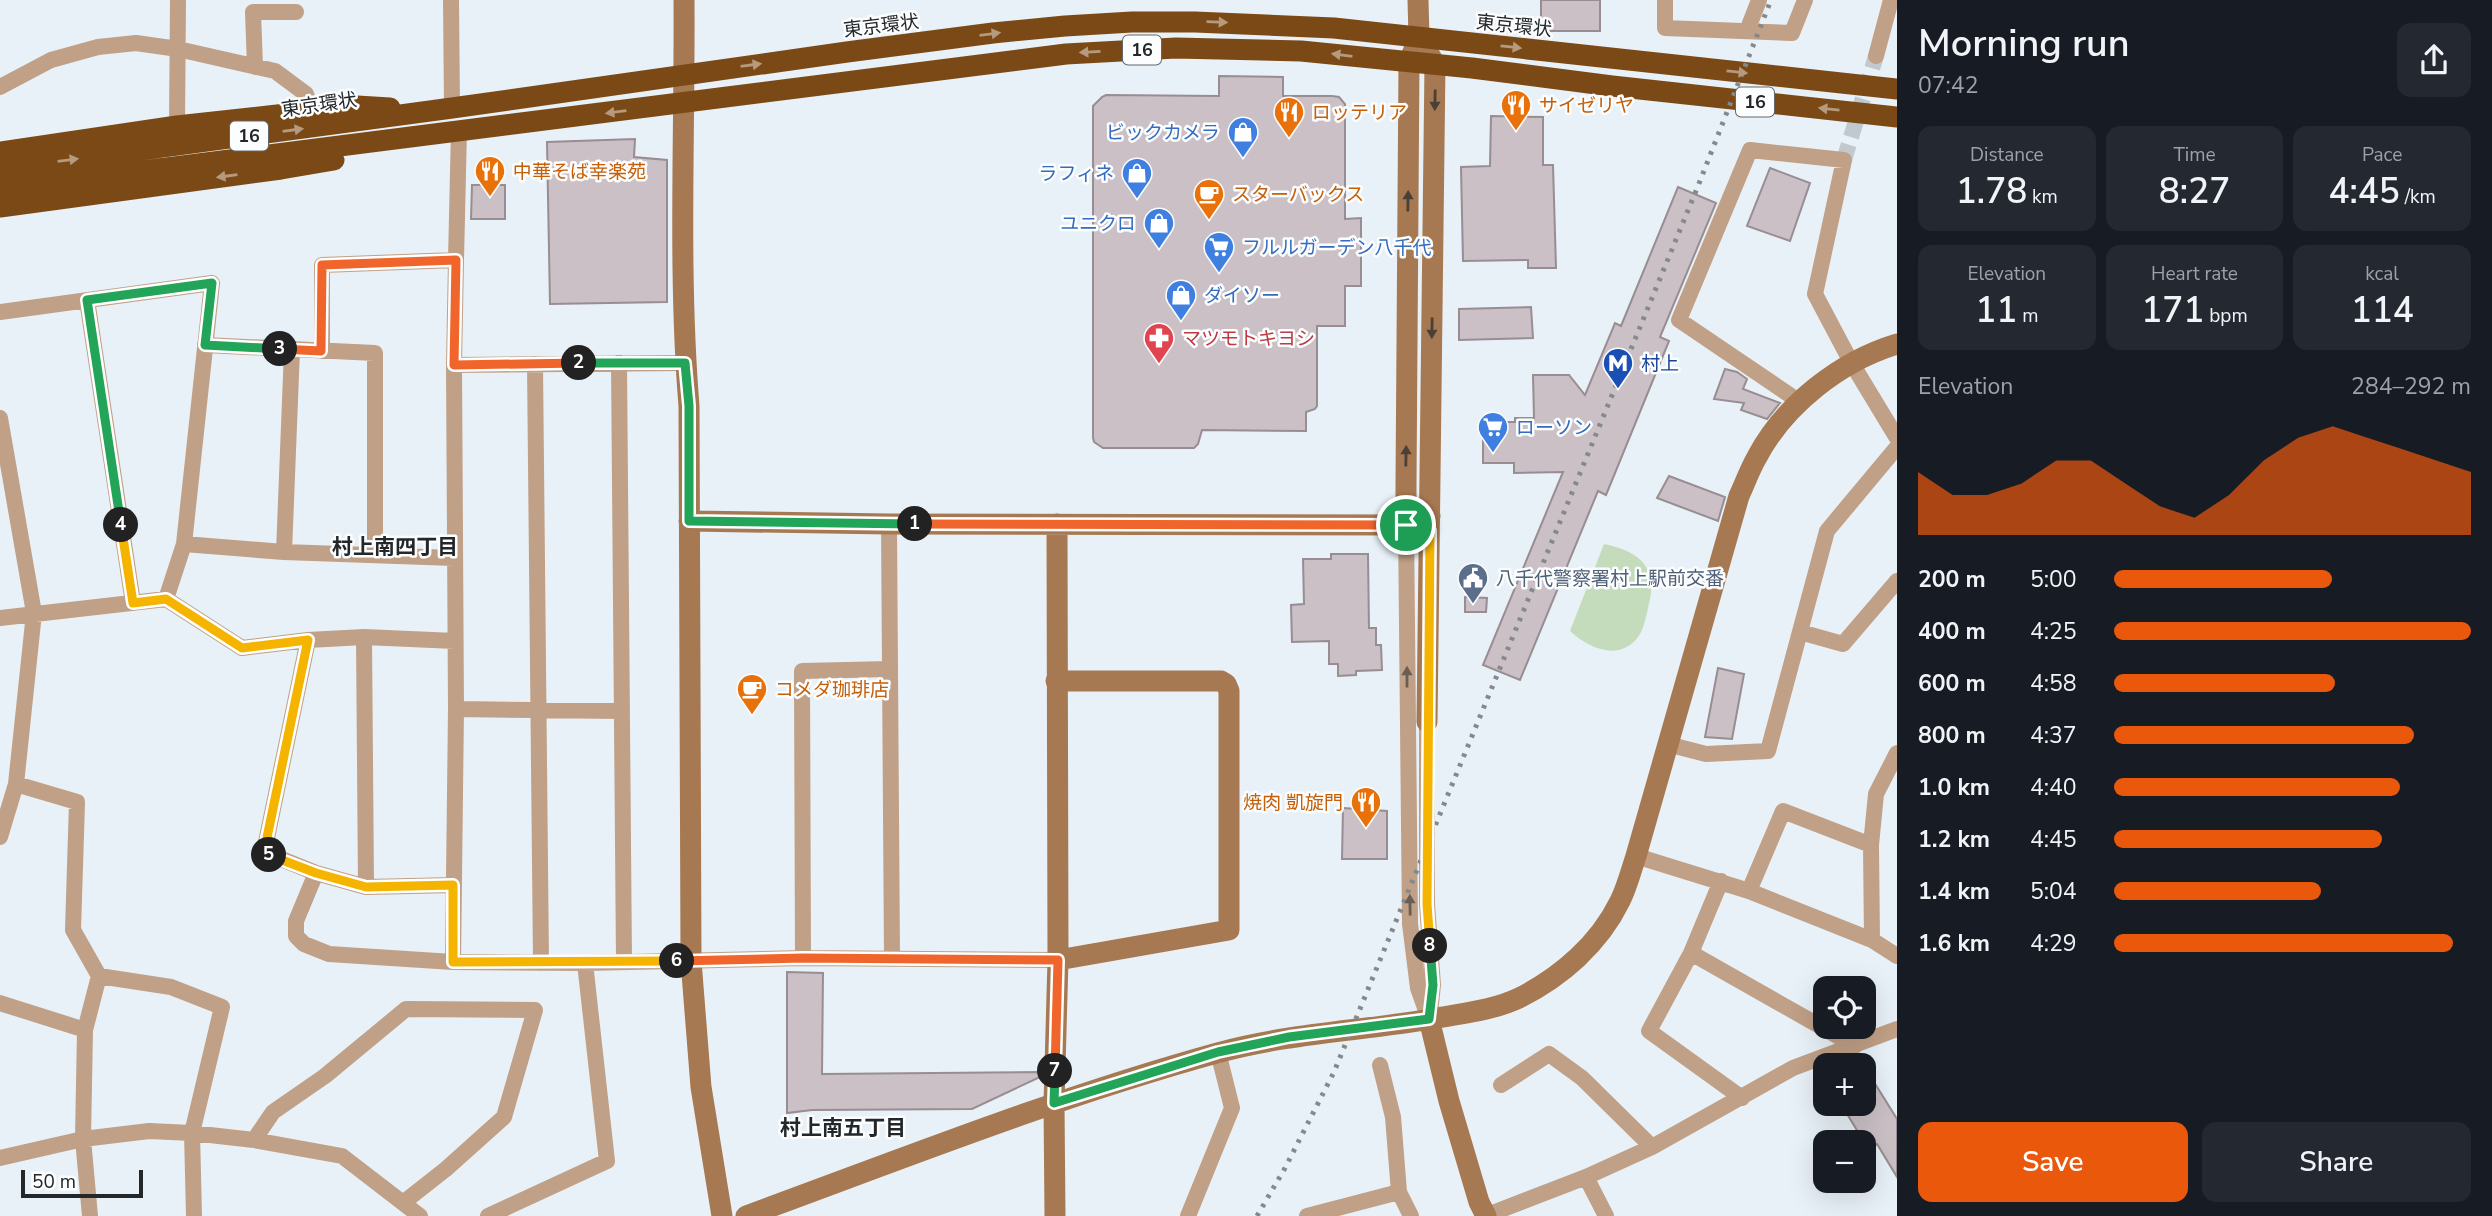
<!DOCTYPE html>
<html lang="en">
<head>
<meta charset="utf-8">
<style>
  :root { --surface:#171b24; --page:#242831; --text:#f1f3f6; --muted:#9ea1a6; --accent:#ea580c }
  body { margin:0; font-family:"Nunito Sans","Noto Sans JP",sans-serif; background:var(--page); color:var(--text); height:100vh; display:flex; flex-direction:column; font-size:26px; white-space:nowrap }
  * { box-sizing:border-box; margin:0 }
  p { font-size:23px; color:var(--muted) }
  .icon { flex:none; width:38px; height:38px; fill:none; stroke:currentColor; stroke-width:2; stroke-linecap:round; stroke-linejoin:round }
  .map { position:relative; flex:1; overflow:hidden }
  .sheet { display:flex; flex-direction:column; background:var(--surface); width:595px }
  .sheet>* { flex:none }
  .controls { position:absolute; left:1813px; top:976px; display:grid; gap:14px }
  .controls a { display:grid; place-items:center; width:63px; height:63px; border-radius:14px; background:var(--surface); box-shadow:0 7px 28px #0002; font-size:35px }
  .scale { position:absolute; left:21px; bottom:18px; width:122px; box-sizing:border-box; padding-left:7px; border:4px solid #242729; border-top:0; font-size:19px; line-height:24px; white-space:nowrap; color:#242729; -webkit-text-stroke:5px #fbfdfe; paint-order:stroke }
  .pin { position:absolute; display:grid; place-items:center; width:60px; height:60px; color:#fff; margin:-30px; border:4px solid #fff; border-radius:50%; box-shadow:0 2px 7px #0007 }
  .km { position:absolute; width:35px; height:35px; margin:-18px; border-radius:50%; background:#222; color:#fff; font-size:19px; line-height:35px; text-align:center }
  .round { display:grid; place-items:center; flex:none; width:74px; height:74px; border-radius:14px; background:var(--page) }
  .summary { display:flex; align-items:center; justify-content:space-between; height:119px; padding:0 21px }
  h1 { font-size:38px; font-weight:600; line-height:52px }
  .stats { display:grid; grid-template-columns:repeat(3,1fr); gap:10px; height:119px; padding:7px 21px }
  .stats div { display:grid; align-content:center; border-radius:14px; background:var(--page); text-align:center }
  .stats b { font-size:35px; font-weight:600 }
  .stats small { font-size:19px; font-weight:400 }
  .stats p { font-size:19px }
  .chart { height:196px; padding:14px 21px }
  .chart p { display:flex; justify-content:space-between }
  .chart svg { width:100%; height:126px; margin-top:7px; fill:var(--accent); opacity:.7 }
  .button { display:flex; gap:14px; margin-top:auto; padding:14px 21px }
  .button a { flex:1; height:80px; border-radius:14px; background:var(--accent); color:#fff; font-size:28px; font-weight:600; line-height:80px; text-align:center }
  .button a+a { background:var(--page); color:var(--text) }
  ul { padding:0 21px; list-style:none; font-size:23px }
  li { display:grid; grid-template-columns:112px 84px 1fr; align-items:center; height:52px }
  li i { height:18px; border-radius:9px; background:var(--accent) }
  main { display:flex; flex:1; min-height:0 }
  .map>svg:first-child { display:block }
  .green { fill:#c4dcbc }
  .building { fill:#cac0c5; stroke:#978d92; stroke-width:2 }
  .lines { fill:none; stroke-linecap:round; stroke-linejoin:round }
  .street-tunnel { stroke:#c1c9ce; stroke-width:16; stroke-dasharray:16 8; stroke-linecap:butt }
  .street { stroke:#c0a086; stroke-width:16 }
  .secondary { stroke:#a77952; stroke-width:21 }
  .highway { stroke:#7b4915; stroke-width:21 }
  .rail { stroke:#84898d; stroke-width:5; stroke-dasharray:3.5 7; stroke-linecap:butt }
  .oneway { fill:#b59a7e }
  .oneway2 { fill:#4b4035 }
  .oneway3 { fill:#6a5d53 }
  .split-1-casing { stroke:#fff; stroke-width:14 }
  .split-2-casing { stroke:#fff; stroke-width:14 }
  .split-3-casing { stroke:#fff; stroke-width:14 }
  .split-4-casing { stroke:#fff; stroke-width:14 }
  .split-5-casing { stroke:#fff; stroke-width:14 }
  .split-6-casing { stroke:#fff; stroke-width:14 }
  .split-7-casing { stroke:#fff; stroke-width:14 }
  .split-8-casing { stroke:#fff; stroke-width:14 }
  .split-9-casing { stroke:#fff; stroke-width:14 }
  .split-1 { stroke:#f0652b; stroke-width:9 }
  .split-2 { stroke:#22a559; stroke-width:9 }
  .split-3 { stroke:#f0652b; stroke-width:9 }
  .split-4 { stroke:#22a559; stroke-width:9 }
  .split-5 { stroke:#f5b400; stroke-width:9 }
  .split-6 { stroke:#f5b400; stroke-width:9 }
  .split-7 { stroke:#f0652b; stroke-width:9 }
  .split-8 { stroke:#22a559; stroke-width:9 }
  .split-9 { stroke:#f5b400; stroke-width:9 }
  .labels { text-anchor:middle; stroke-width:5; stroke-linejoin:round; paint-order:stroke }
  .shield { fill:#fbfdfe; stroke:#646769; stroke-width:2 }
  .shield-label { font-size:18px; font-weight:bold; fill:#242729 }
  .street-label { font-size:19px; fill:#242729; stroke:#fbfdfe }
  .food-label { font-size:19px; fill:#c56008; stroke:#fbfdfe; text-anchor:start }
  .shop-label { font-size:19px; fill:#366cbe; stroke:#fbfdfe; text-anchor:end }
  .health-label { font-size:19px; fill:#be3a42; stroke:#fbfdfe; text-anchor:start }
  .transit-label { font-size:19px; fill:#164399; stroke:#fbfdfe; text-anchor:start }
  .service-label { font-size:19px; fill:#4e5e75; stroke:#fbfdfe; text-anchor:start }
  .neighbourhood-label { font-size:21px; font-weight:bold; fill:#242729; stroke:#fbfdfe }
</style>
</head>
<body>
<main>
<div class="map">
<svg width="1897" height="1216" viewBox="0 0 1897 1216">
  <rect width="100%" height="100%" fill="#e8f1f7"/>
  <path class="green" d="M1604,544C1643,552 1659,570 1648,608C1646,617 1644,627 1640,634C1622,663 1589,649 1570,631Z"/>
  <path class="building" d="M1541,0H1600V31H1541Z
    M1219,76L1283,77V96H1332L1339,97L1345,104V219L1361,218V286H1345V326H1317V406L1315,409L1306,412V431L1202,430L1198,444L1194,448H1103L1094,442L1093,438V106L1102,97L1106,95L1219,96Z
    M1491,116L1543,117V165H1553L1556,268H1528V260L1463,261L1461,167L1490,166Z
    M635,139L634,157L667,160V302L550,304L547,142Z
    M1770,168L1810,183L1790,241L1747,226Z
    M472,185H505V219H471Z
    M1678,187L1716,203L1660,337L1669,341L1606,495L1598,491L1520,680L1483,665L1563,472L1514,473V463H1483V422H1515V418H1534L1533,375H1569L1585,395L1615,323L1621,326Z
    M1531,307L1533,338L1459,340V309Z
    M1725,369L1737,372L1747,379L1743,389L1780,403L1767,419L1741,410L1744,403L1714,399Z
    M1669,476L1725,497L1718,521L1657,498Z
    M1331,554H1368L1369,628H1376V645H1381L1382,670L1356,671V675L1338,676V664H1329V641L1292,642L1291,605L1304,604L1303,559H1331Z
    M1465,597L1487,598L1486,612H1465Z
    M1718,668L1744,674L1732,739L1705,737Z
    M1343,808L1387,811V859H1342Z
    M787,972L823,973L822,1074L1042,1072V1076L972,1109L812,1110L787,1113Z
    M1864,1066L1897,1119V1177L1877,1144L1869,1150L1841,1104H1864Z"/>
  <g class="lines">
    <path class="street-tunnel" d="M1844,160L1876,56"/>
    <path class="street" d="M451,0L452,108
      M1665,0V28L1792,33L1805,0
      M1747,31L1759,0
      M1876,56L1891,0
      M255,67L253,12H296
      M0,87L51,60L98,47L136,43L178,49L275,71L306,94L312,112
      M177,126L178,0
      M456,260L459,130
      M87,300L133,603
      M0,312L212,283L184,544L166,599
      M205,345L375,353V555
      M322,351V265L456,260L454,365L456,709L453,962
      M619,363L624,962
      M535,364L541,963
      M454,365L685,363
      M1800,402L1679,320L1750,150L1844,160L1815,294L1851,362L1897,438
      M0,418L34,613L16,784L0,837
      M889,524L892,958
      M1406,525L1410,924L1418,988L1429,1019
      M184,544L284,552L454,558
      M284,552L292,350
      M0,618L166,599L242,648L308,640L364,637L455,641
      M1800,632L1843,644L1897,581
      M364,637L366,887
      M308,640L264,852L316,873L366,887L454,885
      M456,709L622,711
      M1427,722V904L1433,985L1430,1013
      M1667,744L1706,754L1768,751L1827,531L1897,447
      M16,784L77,802L73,930L99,976L85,1030L83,1139L90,1216
      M1636,856L1749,891L1872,940L1897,956
      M316,873L296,921V936L304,944L329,954L453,962L585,963L803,958L1058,960
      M1721,881L1691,953L1649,1031L1742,1098
      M1749,891L1783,811L1871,845
      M1872,940L1871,845L1876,794L1897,753
      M1691,953L1855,1046
      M803,958L802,671L890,669
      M99,976L171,987L222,1007L192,1133L194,1216
      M0,1003L85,1030
      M1380,1065L1393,1117L1399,1192L1411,1216
      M1501,1085L1549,1054L1582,1078L1652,1147
      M254,1140L273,1112L325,1076L406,1009L535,1010L504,1117L446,1169L404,1202
      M0,1158L83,1139L149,1131L192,1133L254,1140L342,1156L420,1216
      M1586,1177L1606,1216
      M488,1216L607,1161L585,963
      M1188,1216L1232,1108L1218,1052
      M1307,1216L1399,1192
      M1485,1216L1586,1177L1652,1147L1793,1068L1897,1029"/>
    <path class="secondary" d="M684,0C685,135 678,271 689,406L691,961L701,1087L722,1216
      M1419,37L1435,64L1427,722
      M689,521L889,524L1406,525L1430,516
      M1416,528L1406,525V484L1409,62L1419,37L1418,0
      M1056,681H1221L1226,684L1229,691V930L1058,960
      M1429,1019L1449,1101L1479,1202L1486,1216
      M746,1216C902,1159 1057,1097 1217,1053C1289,1033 1363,1031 1437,1018C1464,1013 1494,1010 1519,998C1561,977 1599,944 1620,901C1627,887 1631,871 1636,856L1739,496C1745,483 1750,469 1757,457C1785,404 1841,361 1897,344
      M1055,1216L1054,1103L1058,960L1057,524"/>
    <path class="highway" d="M0,152L177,126L357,106L390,108
      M0,169L452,108L847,52L993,33L1065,26L1132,22H1195L1334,28L1897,89
      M0,189L1066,54L1176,48L1301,51L1472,68L1612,86L1897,117
      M0,207L281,169L334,160"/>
    <path class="rail" d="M1257,1216L1285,1168L1334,1072L1698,186L1771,0"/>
  </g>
  <defs><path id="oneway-solid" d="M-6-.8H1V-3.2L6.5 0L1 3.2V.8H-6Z" transform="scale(1.75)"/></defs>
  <g class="oneway">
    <use href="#oneway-solid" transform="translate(1217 22) rotate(2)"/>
    <use href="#oneway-solid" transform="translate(990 34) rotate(-7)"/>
    <use href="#oneway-solid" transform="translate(1511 47) rotate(6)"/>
    <use href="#oneway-solid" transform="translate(1090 52) rotate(177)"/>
    <use href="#oneway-solid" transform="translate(1342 55) rotate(-173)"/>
    <use href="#oneway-solid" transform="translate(751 65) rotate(-8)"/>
    <use href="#oneway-solid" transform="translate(1737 72) rotate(6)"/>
    <use href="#oneway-solid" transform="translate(1829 109) rotate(-174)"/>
    <use href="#oneway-solid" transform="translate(616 112) rotate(173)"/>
    <use href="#oneway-solid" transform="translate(293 130) rotate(-8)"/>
    <use href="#oneway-solid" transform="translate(68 160) rotate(-7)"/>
    <use href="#oneway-solid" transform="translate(227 176) rotate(172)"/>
  </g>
  <g class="oneway2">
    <use href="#oneway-solid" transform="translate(1435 100) rotate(91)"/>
    <use href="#oneway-solid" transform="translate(1408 201) rotate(-89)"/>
    <use href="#oneway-solid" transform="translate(1432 328) rotate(91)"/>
    <use href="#oneway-solid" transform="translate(1406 456) rotate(-89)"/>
  </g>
  <g class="oneway3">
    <use href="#oneway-solid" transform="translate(1407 677) rotate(-90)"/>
    <use href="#oneway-solid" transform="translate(1410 905) rotate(-91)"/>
  </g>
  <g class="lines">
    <g class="split-1-casing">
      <path id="split-1" d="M915,524L1406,525"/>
    </g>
    <g class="split-2-casing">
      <path id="split-2" d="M579,363H685L689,406V521L915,524"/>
    </g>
    <g class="split-3-casing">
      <path id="split-3" d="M280,349L321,351L322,265L456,260L454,365L579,363"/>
    </g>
    <g class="split-4-casing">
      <path id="split-4" d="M121,525L87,300L212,283L205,345L280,349"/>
    </g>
    <g class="split-5-casing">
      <path id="split-5" d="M121,525L133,603L166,599L242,648L308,640L264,852L269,855"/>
    </g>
    <g class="split-6-casing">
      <path id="split-6" d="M269,855L316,873L366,887L453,885V962L677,961"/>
    </g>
    <g class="split-7-casing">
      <path id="split-7" d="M677,961L803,958L1058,960L1055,1071"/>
    </g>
    <g class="split-8-casing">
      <path id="split-8" d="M1055,1071L1054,1103L1218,1052L1289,1037L1429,1019L1433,985L1430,946"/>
    </g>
    <g class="split-9-casing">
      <path id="split-9" d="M1406,525L1430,531L1427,904L1430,946"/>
    </g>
    <use href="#split-1" class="split-1"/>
    <use href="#split-2" class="split-2"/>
    <use href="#split-3" class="split-3"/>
    <use href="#split-4" class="split-4"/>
    <use href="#split-5" class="split-5"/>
    <use href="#split-6" class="split-6"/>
    <use href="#split-7" class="split-7"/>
    <use href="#split-8" class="split-8"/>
    <use href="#split-9" class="split-9"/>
  </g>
  <defs>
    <g id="restaurant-pin" transform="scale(1.575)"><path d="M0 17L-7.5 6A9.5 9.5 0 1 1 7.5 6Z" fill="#e8710a" stroke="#fbfdfe"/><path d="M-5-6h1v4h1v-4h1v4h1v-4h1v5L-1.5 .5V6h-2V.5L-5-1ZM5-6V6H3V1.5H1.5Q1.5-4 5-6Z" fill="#fff"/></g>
    <g id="shop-pin" transform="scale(1.575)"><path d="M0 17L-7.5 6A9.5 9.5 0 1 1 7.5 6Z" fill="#3f7fe0" stroke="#fbfdfe"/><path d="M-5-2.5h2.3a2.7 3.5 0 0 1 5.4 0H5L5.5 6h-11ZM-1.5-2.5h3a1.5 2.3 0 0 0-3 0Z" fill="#fff"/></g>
    <g id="cafe-pin" transform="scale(1.575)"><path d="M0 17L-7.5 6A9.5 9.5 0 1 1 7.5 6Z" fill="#e8710a" stroke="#fbfdfe"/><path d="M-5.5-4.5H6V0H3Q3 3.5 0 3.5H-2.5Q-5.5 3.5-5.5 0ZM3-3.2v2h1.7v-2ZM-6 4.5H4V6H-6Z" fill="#fff"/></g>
    <g id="supermarket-pin" transform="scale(1.575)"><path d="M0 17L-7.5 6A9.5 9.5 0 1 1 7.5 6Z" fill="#3f7fe0" stroke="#fbfdfe"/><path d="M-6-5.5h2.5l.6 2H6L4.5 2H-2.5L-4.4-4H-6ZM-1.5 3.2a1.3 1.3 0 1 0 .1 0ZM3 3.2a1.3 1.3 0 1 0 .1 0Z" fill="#fff"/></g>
    <g id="pharmacy-pin" transform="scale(1.575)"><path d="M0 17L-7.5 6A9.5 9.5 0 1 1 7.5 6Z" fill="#e0444e" stroke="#fbfdfe"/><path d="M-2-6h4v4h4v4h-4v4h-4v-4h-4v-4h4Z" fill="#fff"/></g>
    <g id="metro-pin" transform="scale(1.575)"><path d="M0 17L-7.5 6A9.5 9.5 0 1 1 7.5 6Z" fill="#1a4fb4" stroke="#fbfdfe"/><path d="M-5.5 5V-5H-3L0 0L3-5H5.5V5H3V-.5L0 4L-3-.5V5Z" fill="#fff"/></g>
    <g id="civic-pin" transform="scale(1.575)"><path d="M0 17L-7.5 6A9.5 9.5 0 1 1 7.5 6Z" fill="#5c6f8a" stroke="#fbfdfe"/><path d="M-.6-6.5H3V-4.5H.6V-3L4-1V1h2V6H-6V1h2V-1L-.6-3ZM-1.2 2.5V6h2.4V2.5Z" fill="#fff"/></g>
  </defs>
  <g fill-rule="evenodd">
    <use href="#restaurant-pin" x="1516" y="105"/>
    <use href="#restaurant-pin" x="1289" y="112"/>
    <use href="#shop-pin" x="1243" y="132"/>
    <use href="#restaurant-pin" x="490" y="171"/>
    <use href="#shop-pin" x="1137" y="173"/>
    <use href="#cafe-pin" x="1209" y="194"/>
    <use href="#shop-pin" x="1159" y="223"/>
    <use href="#supermarket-pin" x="1219" y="247"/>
    <use href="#shop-pin" x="1181" y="295"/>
    <use href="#pharmacy-pin" x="1159" y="338"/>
    <use href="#metro-pin" x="1618" y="363"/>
    <use href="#supermarket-pin" x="1493" y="427"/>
    <use href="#civic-pin" x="1473" y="578"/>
    <use href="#cafe-pin" x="752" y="689"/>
    <use href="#restaurant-pin" x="1366" y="802"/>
  </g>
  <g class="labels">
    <g class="shield">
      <rect x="1123" y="35.5" width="38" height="29" rx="5"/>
      <rect x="1736" y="87.5" width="38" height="29" rx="5"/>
      <rect x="230" y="121.5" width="38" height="29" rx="5"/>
    </g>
    <g class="shield-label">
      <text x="1142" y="56">16</text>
      <text x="1755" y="108">16</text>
      <text x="249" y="142">16</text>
    </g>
    <g class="street-label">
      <text transform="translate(881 25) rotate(-7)" y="7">東京環状</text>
      <text transform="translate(1514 25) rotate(6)" y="7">東京環状</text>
      <text transform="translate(319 104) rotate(-8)" y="7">東京環状</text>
    </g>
    <g class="food-label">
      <text x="1539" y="112">サイゼリヤ</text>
      <text x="1312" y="119">ロッテリア</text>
      <text x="513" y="178">中華そば幸楽苑</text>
      <text x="1232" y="201">スターバックス</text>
      <text x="775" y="696">コメダ珈琲店</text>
      <text x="1343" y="809" text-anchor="end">焼肉 凱旋門</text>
    </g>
    <g class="shop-label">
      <text x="1220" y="139">ビックカメラ</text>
      <text x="1114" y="180">ラフィネ</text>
      <text x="1136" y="230">ユニクロ</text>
      <text x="1242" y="254" text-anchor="start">フルルガーデン八千代</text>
      <text x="1204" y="302" text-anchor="start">ダイソー</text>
      <text x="1516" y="434" text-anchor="start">ローソン</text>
    </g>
    <g class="health-label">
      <text x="1182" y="345">マツモトキヨシ</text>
    </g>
    <g class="transit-label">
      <text x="1641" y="370">村上</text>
    </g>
    <g class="service-label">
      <text x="1496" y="585">八千代警察署村上駅前交番</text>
    </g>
    <g class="neighbourhood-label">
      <text x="395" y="554">村上南四丁目</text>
      <text x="843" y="1135">村上南五丁目</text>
    </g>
  </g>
</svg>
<div class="controls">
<a><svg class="icon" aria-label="locate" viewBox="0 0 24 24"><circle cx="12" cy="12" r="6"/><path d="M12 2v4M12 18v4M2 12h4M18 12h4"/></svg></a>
<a>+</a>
<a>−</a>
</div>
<div class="scale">50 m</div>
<div class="pin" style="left:1406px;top:525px;background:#1e9e55"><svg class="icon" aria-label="arrive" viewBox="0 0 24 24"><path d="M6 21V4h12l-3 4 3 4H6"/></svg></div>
<b class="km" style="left:915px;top:524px">1</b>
<b class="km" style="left:579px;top:363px">2</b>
<b class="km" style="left:280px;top:349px">3</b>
<b class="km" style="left:121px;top:525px">4</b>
<b class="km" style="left:269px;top:855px">5</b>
<b class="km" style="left:677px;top:961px">6</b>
<b class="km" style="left:1055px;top:1071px">7</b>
<b class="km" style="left:1430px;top:946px">8</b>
</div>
<section class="sheet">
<div class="summary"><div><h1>Morning run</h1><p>07:42</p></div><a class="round"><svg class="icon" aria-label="share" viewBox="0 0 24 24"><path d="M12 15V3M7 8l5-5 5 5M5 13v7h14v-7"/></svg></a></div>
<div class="stats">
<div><p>Distance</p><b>1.78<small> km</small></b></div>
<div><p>Time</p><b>8:27</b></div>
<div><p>Pace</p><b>4:45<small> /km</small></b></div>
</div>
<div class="stats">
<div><p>Elevation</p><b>11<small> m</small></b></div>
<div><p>Heart rate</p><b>171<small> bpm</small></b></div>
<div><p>kcal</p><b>114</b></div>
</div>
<div class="chart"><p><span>Elevation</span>284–292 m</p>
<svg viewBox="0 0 160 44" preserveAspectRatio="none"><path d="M0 44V22L10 30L20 30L30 26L40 18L50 18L60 26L70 34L80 38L90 30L100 18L110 10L120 6L130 10L140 14L150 18L160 22V44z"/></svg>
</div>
<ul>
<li><b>200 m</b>5:00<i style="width:61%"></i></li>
<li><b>400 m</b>4:25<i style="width:100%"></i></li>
<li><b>600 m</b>4:58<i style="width:62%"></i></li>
<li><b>800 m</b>4:37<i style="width:84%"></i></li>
<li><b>1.0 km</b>4:40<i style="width:80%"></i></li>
<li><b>1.2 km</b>4:45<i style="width:75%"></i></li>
<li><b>1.4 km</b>5:04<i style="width:58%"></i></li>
<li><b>1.6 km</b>4:29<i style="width:95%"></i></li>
</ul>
<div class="button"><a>Save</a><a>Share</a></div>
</section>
</main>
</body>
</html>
